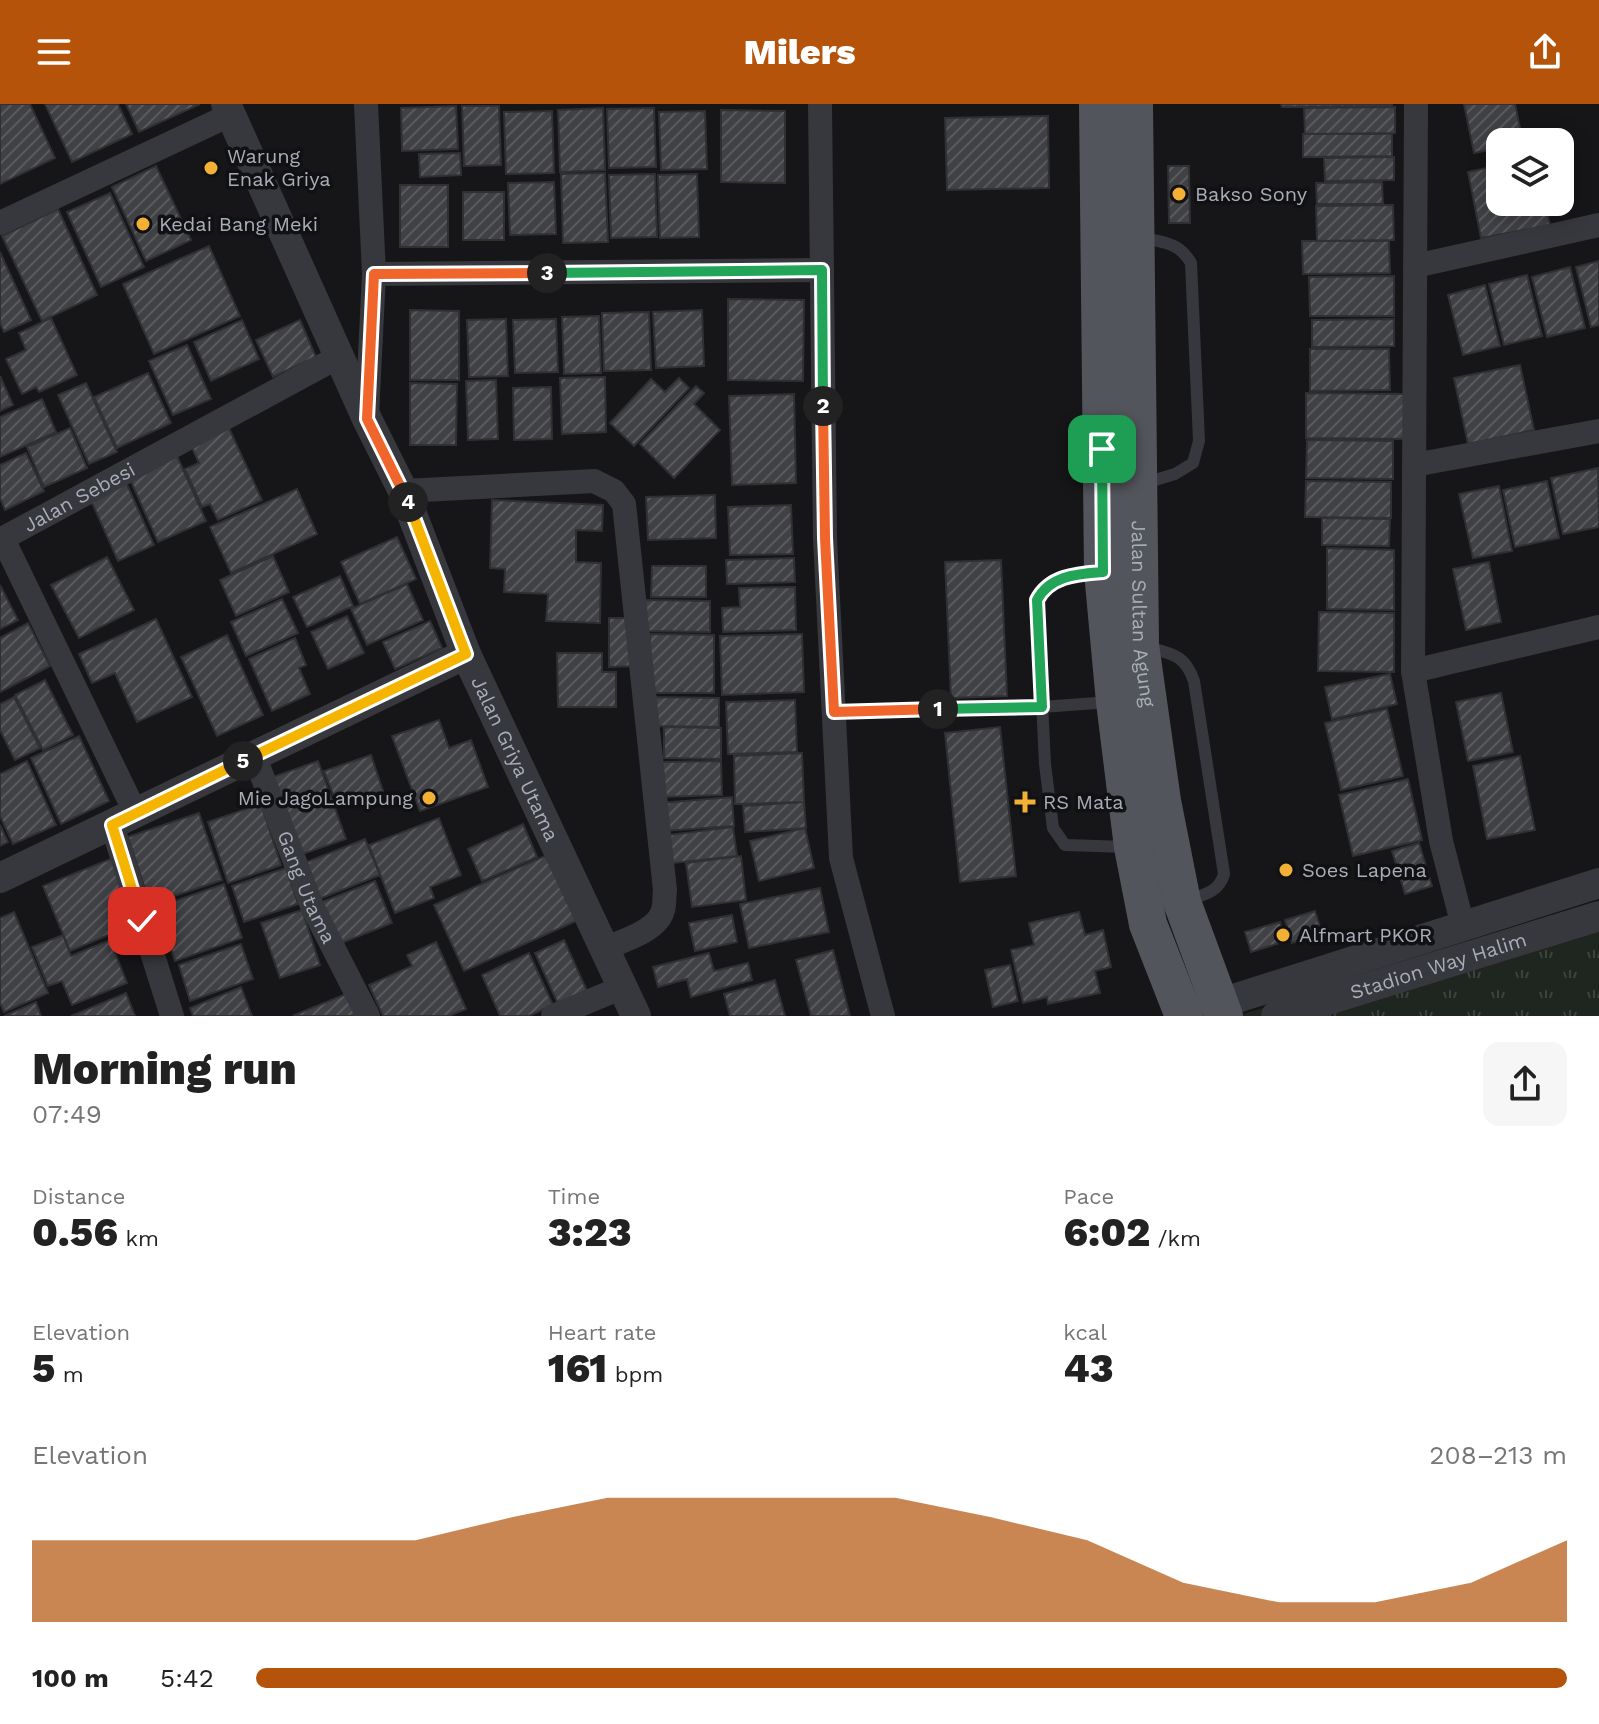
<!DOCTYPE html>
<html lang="en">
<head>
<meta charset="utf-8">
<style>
  :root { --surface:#fff; --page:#f6f6f6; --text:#222; --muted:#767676; --accent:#b45309 }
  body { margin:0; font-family:"Work Sans",sans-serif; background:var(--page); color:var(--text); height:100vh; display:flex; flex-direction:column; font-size:30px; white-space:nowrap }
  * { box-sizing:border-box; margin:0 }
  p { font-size:26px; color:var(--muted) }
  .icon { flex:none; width:44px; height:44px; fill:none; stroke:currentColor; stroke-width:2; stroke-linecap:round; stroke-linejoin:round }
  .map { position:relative; height:912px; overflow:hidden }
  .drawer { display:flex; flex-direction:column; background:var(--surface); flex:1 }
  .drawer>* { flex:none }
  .buttons { position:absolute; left:1486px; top:24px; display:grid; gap:16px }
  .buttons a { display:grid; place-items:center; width:88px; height:88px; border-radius:16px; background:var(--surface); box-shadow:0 4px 20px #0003; font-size:40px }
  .pin { position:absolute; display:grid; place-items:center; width:68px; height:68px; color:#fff; margin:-34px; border-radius:16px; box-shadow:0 4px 12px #0006 }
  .km { position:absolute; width:40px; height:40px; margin:-20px; border-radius:50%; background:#222; color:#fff; font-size:22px; line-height:40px; text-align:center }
  .round { display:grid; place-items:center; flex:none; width:84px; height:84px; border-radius:16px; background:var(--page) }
  .summary { display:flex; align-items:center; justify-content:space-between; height:136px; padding:0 32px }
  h1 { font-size:44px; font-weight:800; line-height:60px }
  .stats { display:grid; grid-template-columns:repeat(3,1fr); gap:12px; height:136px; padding:8px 32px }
  .stats div { display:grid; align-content:center }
  .stats b { font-size:40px; font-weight:800 }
  .stats small { font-size:22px; font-weight:400 }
  .stats p { font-size:22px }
  .chart { height:224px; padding:16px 32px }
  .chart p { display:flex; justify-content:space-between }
  .chart svg { width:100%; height:144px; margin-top:8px; fill:var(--accent); opacity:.7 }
  ul { padding:0 32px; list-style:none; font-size:26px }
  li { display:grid; grid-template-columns:128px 96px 1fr; align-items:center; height:60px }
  li i { height:20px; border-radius:10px; background:var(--accent) }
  header { display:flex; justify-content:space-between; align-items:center; height:104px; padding:0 32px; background:var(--accent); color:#fff; font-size:36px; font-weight:800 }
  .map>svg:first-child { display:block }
  .park { fill:url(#park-tufts) }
  .building { fill:url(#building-hatch); stroke:#303034; stroke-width:2 }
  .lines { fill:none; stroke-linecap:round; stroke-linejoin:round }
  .service { stroke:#37383d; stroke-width:12 }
  .minor { stroke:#37383d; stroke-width:24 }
  .tertiary { stroke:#37383d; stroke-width:30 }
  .primary { stroke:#53555c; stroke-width:38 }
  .split-1-casing { stroke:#fff; stroke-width:16 }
  .split-2-casing { stroke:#fff; stroke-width:16 }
  .split-3-casing { stroke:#fff; stroke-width:16 }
  .split-4-casing { stroke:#fff; stroke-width:16 }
  .split-5-casing { stroke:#fff; stroke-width:16 }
  .split-6-casing { stroke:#fff; stroke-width:16 }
  .split-1 { stroke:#22a559; stroke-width:10 }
  .split-2 { stroke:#f0652b; stroke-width:10 }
  .split-3 { stroke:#22a559; stroke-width:10 }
  .split-4 { stroke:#f0652b; stroke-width:10 }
  .split-5 { stroke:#f5b400; stroke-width:10 }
  .split-6 { stroke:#f5b400; stroke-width:10 }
  .poi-dot { fill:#f2b134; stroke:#111113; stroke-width:3 }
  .labels { text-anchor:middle; stroke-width:7; stroke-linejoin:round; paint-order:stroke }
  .poi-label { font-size:20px; fill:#a8adb8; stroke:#111113; text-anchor:start }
  .street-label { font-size:20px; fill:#a8adb8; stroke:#111113 }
</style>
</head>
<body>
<header><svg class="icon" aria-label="menu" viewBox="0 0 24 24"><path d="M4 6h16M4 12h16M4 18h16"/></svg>Milers<svg class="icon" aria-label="share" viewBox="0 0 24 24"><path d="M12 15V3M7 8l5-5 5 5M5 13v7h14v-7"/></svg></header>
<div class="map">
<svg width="1599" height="912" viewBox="0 0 1599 912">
  <defs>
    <pattern id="park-tufts" width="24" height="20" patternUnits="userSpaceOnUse" patternTransform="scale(2)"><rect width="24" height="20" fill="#1e261f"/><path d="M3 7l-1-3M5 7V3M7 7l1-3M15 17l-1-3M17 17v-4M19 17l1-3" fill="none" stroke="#3c433d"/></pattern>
    <pattern id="building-hatch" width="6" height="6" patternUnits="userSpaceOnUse" patternTransform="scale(2)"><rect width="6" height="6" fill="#404145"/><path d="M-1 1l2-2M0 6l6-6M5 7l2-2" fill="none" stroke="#595a5e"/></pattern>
  </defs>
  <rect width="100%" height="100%" fill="#161618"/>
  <path class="park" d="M1599,799V912H1237L1471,842Z"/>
  <path class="building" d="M0,0H30L55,54L0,80Z
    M45,0H118L132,30L72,58Z
    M126,0H200L139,28Z
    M1281,0H1392V2L1282,3Z
    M1464,0H1515L1523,38H1500V44L1474,49Z
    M456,2L458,45L402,47L401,4Z
    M462,2H499L501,61L464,62Z
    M1395,3V29L1305,30L1304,4Z
    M603,4L605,66L560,68L558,6Z
    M654,4L656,63L609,64L607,5Z
    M721,6L785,7V79L721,78Z
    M552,7L554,69L506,70L504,8Z
    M705,7L707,65L661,66L659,8Z
    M1048,12L1049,84L947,86L945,14Z
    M1303,30H1392V52L1303,53Z
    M460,49L461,71L420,73L419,50Z
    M1394,53V76L1325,77L1324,54Z
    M1500,61V98H1545L1550,121L1481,134L1468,68Z
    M156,62L191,136L146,157L112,83Z
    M1168,62H1189L1190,119H1169Z
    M605,69L608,138L563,139L561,70Z
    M655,70L657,133L611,134L609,71Z
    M697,70L699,133L660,134L658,71Z
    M554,78L556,130L510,131L508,79Z
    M1382,78L1383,100H1317L1316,79Z
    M400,81H448V143H400Z
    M463,88H504V136H463Z
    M110,89L144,163L101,183L67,108Z
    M1393,101L1394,136L1317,137L1316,102Z
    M58,105L97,191L42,217L2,132Z
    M1302,137H1389L1390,169L1303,170Z
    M209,142L240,212L154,250L123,180Z
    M0,148L31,216L4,228L0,219Z
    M1599,157V221L1591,223L1576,163Z
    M1570,163L1585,224L1547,233L1532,173Z
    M1527,171L1542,232L1504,241L1489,180Z
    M1394,172V212H1310L1309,173Z
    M1485,181L1500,242L1463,251L1448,191Z
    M728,195L804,196L803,277L728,276Z
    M410,206L459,207V276H410Z
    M702,206L704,262L656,264L653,208Z
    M649,208L651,266L604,267L602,209Z
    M599,212L601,269L564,270L562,213Z
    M51,214L77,271L39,288L36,283L22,290L6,255L26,246L19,229Z
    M506,215L508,272L469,273L467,216Z
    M556,215L558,268L515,269L513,216Z
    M1394,215V242L1312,243V216Z
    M242,216L259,255L211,277L194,238Z
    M300,216L316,253L273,273L256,236Z
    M187,241L211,295L173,311L149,257Z
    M1310,245H1389L1390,286L1310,287Z
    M1520,261L1534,326L1468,340L1454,274Z
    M148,269L171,319L117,344L94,293Z
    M0,272L13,301L0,307Z
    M605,273L606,328L562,330L560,274Z
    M679,274L689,284L634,342L610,319L651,275L665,288Z
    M496,276L498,335L468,336L466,277Z
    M86,279L117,348L89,360L58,291Z
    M410,279L457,280L456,341H410Z
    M696,282L704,289L694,300L720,326L674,374L640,340Z
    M551,283L552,335L514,336L513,284Z
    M1306,289L1405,290V335L1306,334Z
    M794,290L796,379L732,381L729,292Z
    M42,295L56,328L0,353V313Z
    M228,322L262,396L218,416L210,400L202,403L185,365L199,359L190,339Z
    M70,324L87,364L44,383L27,343Z
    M1307,336L1393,337V375L1306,374Z
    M26,349L44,387L5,406L0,394V361Z
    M177,352L206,417L158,438L129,373Z
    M1598,364L1599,423L1563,430L1551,374Z
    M125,376L154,441L118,457L89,392Z
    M1306,377L1391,378V414L1305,413Z
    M1547,377L1559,434L1515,443L1503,386Z
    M1499,382L1512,447L1473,454L1459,390Z
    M297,385L317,430L231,469L210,423Z
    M715,391L716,434L648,436L646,393Z
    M492,396L603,401L602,427L576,426V458L601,459L600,519L546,517L548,490L504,488L505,465L490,464Z
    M791,401L793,450L730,451L728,403Z
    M1322,414L1390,415L1389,442L1322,441Z
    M397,433L416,475L360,500L341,458Z
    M1327,444L1394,446V506L1327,505Z
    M273,452L289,488L236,512L220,476Z
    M107,453L134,506L79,534L51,481Z
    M794,454L795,478L727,480L726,456Z
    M1001,456L1007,592L951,594L945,458Z
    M1489,458L1501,518L1466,526L1453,465Z
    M652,462H706V493H651Z
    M340,472L353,502L307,523L293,493Z
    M407,480L423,516L367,541L351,505Z
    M0,481L18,516L0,525Z
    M795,483L796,526L723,528L722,504L740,503L739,484Z
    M282,495L298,529L246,552L231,518Z
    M643,496L710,497V528L643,527Z
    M1319,508L1394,509V568L1318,567Z
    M347,512L364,549L328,565L311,528Z
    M609,514H636V562L609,563Z
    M156,515L192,593L137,618L115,569L92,579L79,550Z
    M430,517L442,544L395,565L383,538Z
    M28,519L50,562L0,588V534Z
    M650,530L714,531V589H649Z
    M802,530L804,588L722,591L720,532Z
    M227,531L263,611L217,632L181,553Z
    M295,534L306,561L299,564L310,590L272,607L249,555Z
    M557,549H602V568H616V603H558Z
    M1390,570L1397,600L1332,615L1325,583Z
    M45,576L73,631L43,646L15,591Z
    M1501,589L1513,648L1468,657L1456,598Z
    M14,593L40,644L15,656L0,626V600Z
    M650,593L719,594V623L650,622Z
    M795,596L797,648L728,650L726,598Z
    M1387,605L1403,672L1341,686L1325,619Z
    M439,616L449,644L471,636L488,683L420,707L392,632Z
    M664,623L721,624V655L664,654Z
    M1000,623L1016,772L960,778L945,629Z
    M79,632L109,697L61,720L31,654Z
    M802,649L804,698L735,700L734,652Z
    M371,651L383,687L338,703L324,667Z
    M1520,652L1535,726L1487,735L1473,662Z
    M27,657L56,721L13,740L0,712V670Z
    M318,657L346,735L297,752L270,674Z
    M721,657L722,691L663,693L662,658Z
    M1408,675L1422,736L1353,752L1339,691Z
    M732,693L734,722L663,727L661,699Z
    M804,698L806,724L745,728L743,702Z
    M261,700L281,761L228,779L208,718Z
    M199,709L222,776L150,800L128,733Z
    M439,714L461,771L430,783L434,794L395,809L369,741Z
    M523,720L537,753L482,777L468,745Z
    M0,721L8,738L0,742Z
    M733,723L737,752L664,760L660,732Z
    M805,724L814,764L759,777L750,737Z
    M365,735L380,771L314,797L299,761Z
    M1419,739L1432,782L1405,790L1392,747Z
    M547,751L576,817L464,867L434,801Z
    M741,752L746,796L692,803L686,759Z
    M113,754L140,818L70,847L43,782Z
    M286,764L298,800L244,818L232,782Z
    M375,777L392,819L339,840L322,798Z
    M224,780L242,834L175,857L157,803Z
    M820,784L829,828L749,844L740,800Z
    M302,806L320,861L280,874L261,819Z
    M1315,807L1322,829L1292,839L1285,816Z
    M14,808L48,889L4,908L0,899V814Z
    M1079,808L1085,831L1103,826L1111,863L1095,867L1100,889L1048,900L1047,893L1023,899L1011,846L1034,841L1029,819Z
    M732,811L737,838L695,847L689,819Z
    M1280,818L1286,837L1251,848L1245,828Z
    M63,831L71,852L110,836L127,879L72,901L62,877L48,882L32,843Z
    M564,836L587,887L558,900L535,849Z
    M436,838L466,905L449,912H383L369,881L412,862L407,851Z
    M241,840L253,875L190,897L179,861Z
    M833,846L850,912H811L796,856Z
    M529,849L553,901L529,912H500L482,871Z
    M709,849L714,867L748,859L752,876L691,893L687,875L658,883L653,863Z
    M1010,861L1018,897L993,903L985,866Z
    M775,876L785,912H730L724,890Z
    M241,883L252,912H193L190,904Z
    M351,888L361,912H295L294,911Z
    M126,889L135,912H71Z
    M36,898L41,912H4Z"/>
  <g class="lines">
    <path class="service" d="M1139,133C1163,139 1178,137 1191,159L1199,337L1193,359L1175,370L1142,380
      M1100,469C1075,470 1049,472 1037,496L1045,660L1053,724L1065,741L1128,743
      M1147,543C1173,550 1185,551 1194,577L1224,770C1219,789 1202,791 1185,797
      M834,608L1042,603L1110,598"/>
    <g class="minor">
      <path d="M366,0L374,170L367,312"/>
      <path d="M820,0L825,434L841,754L883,912"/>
      <path d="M1416,0L1413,567L1441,737L1463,822"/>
      <path d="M0,119L230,11"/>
      <path d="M1415,162L1599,121"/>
      <path d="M374,170L822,166"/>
      <path d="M1414,361L1599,327"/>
      <path d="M403,387L594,377L614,387L624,400L665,786C664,792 665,800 663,806C658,827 622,837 603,845"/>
      <path d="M3,435L136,710"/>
      <path id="s1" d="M0,436L340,252"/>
      <path d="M1413,567L1599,523"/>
      <path id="s2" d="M254,651L312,802L368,912"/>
      <path d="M112,721L172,912"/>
      <path d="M553,912L621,884"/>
    </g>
    <g class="tertiary">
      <path id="s3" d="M226,0L367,315L403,387L466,550L636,912"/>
      <path d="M0,774L466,550"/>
      <path d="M1199,906L1599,779"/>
      <path id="s4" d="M1276,912L1599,812"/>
    </g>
    <g class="primary">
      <path d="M1098,0L1103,468L1115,598L1133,743L1148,820L1184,912"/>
      <path id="s5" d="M1134,0L1140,541L1162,697L1182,798L1224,912"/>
    </g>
  </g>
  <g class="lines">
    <g class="split-1-casing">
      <path id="split-1" d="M938,605L1042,603L1037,496C1050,471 1078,470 1103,468L1102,345"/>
    </g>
    <g class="split-2-casing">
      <path id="split-2" d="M823,302L825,434L834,608L938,605"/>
    </g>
    <g class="split-3-casing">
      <path id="split-3" d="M547,169L822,166L823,302"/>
    </g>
    <g class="split-4-casing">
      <path id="split-4" d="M408,398L367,315L374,170L547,169"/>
    </g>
    <g class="split-5-casing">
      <path id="split-5" d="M243,657L466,550L408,398"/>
    </g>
    <g class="split-6-casing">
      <path id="split-6" d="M142,817L112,721L243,657"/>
    </g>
    <use href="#split-1" class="split-1"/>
    <use href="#split-2" class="split-2"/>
    <use href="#split-3" class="split-3"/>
    <use href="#split-4" class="split-4"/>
    <use href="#split-5" class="split-5"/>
    <use href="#split-6" class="split-6"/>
  </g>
  <g class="poi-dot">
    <circle cx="211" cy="64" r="8"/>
    <circle cx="1179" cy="90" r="8"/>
    <circle cx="143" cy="120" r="8"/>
    <circle cx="429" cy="694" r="8"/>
    <path d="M1021 686h8v8h8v8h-8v8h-8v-8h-8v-8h8z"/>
    <circle cx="1286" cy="766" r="8"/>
    <circle cx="1283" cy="831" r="8"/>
  </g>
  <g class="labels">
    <g class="poi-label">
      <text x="227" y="59">Warung<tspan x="227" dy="23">Enak Griya</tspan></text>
      <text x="1195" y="97">Bakso Sony</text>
      <text x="159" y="127">Kedai Bang Meki</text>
      <text x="413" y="701" text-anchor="end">Mie JagoLampung</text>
      <text x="1043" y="705">RS Mata</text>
      <text x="1302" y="773">Soes Lapena</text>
      <text x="1299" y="838">Alfmart PKOR</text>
    </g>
    <g class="street-label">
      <text dy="7" stroke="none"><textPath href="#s1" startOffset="90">Jalan Sebesi</textPath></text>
      <text dy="7" stroke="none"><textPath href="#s5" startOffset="510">Jalan Sultan Agung</textPath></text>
      <text dy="7" stroke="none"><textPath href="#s3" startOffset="716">Jalan Griya Utama</textPath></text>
      <text dy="7" stroke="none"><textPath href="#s2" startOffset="142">Gang Utama</textPath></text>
      <text dy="7" stroke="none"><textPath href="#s4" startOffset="170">Stadion Way Halim</textPath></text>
    </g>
  </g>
</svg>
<div class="buttons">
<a><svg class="icon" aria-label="layers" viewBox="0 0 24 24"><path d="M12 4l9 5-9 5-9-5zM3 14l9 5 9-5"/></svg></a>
</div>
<div class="pin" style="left:1102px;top:345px;background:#1e9e55"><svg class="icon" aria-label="arrive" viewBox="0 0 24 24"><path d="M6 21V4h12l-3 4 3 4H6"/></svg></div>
<div class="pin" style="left:142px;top:817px;background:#d93025"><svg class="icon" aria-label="check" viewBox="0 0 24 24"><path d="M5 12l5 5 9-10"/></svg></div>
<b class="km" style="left:938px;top:605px">1</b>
<b class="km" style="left:823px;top:302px">2</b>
<b class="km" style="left:547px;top:169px">3</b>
<b class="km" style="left:408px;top:398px">4</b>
<b class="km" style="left:243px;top:657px">5</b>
</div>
<section class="drawer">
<div class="summary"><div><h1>Morning run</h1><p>07:49</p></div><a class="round"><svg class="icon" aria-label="share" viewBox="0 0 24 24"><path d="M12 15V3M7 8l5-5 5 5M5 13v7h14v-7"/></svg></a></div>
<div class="stats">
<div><p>Distance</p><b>0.56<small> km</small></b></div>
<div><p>Time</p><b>3:23</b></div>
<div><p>Pace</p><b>6:02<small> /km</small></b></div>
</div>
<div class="stats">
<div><p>Elevation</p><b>5<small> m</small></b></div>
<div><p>Heart rate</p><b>161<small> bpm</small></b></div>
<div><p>kcal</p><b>43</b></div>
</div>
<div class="chart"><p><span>Elevation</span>208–213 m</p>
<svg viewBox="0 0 160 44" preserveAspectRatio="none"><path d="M0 44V19L10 19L20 19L30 19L40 19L50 12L60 6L70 6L80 6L90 6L100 12L110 19L120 32L130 38L140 38L150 32L160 19V44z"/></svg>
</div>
<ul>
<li><b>100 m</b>5:42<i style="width:100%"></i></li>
</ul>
</section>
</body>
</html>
